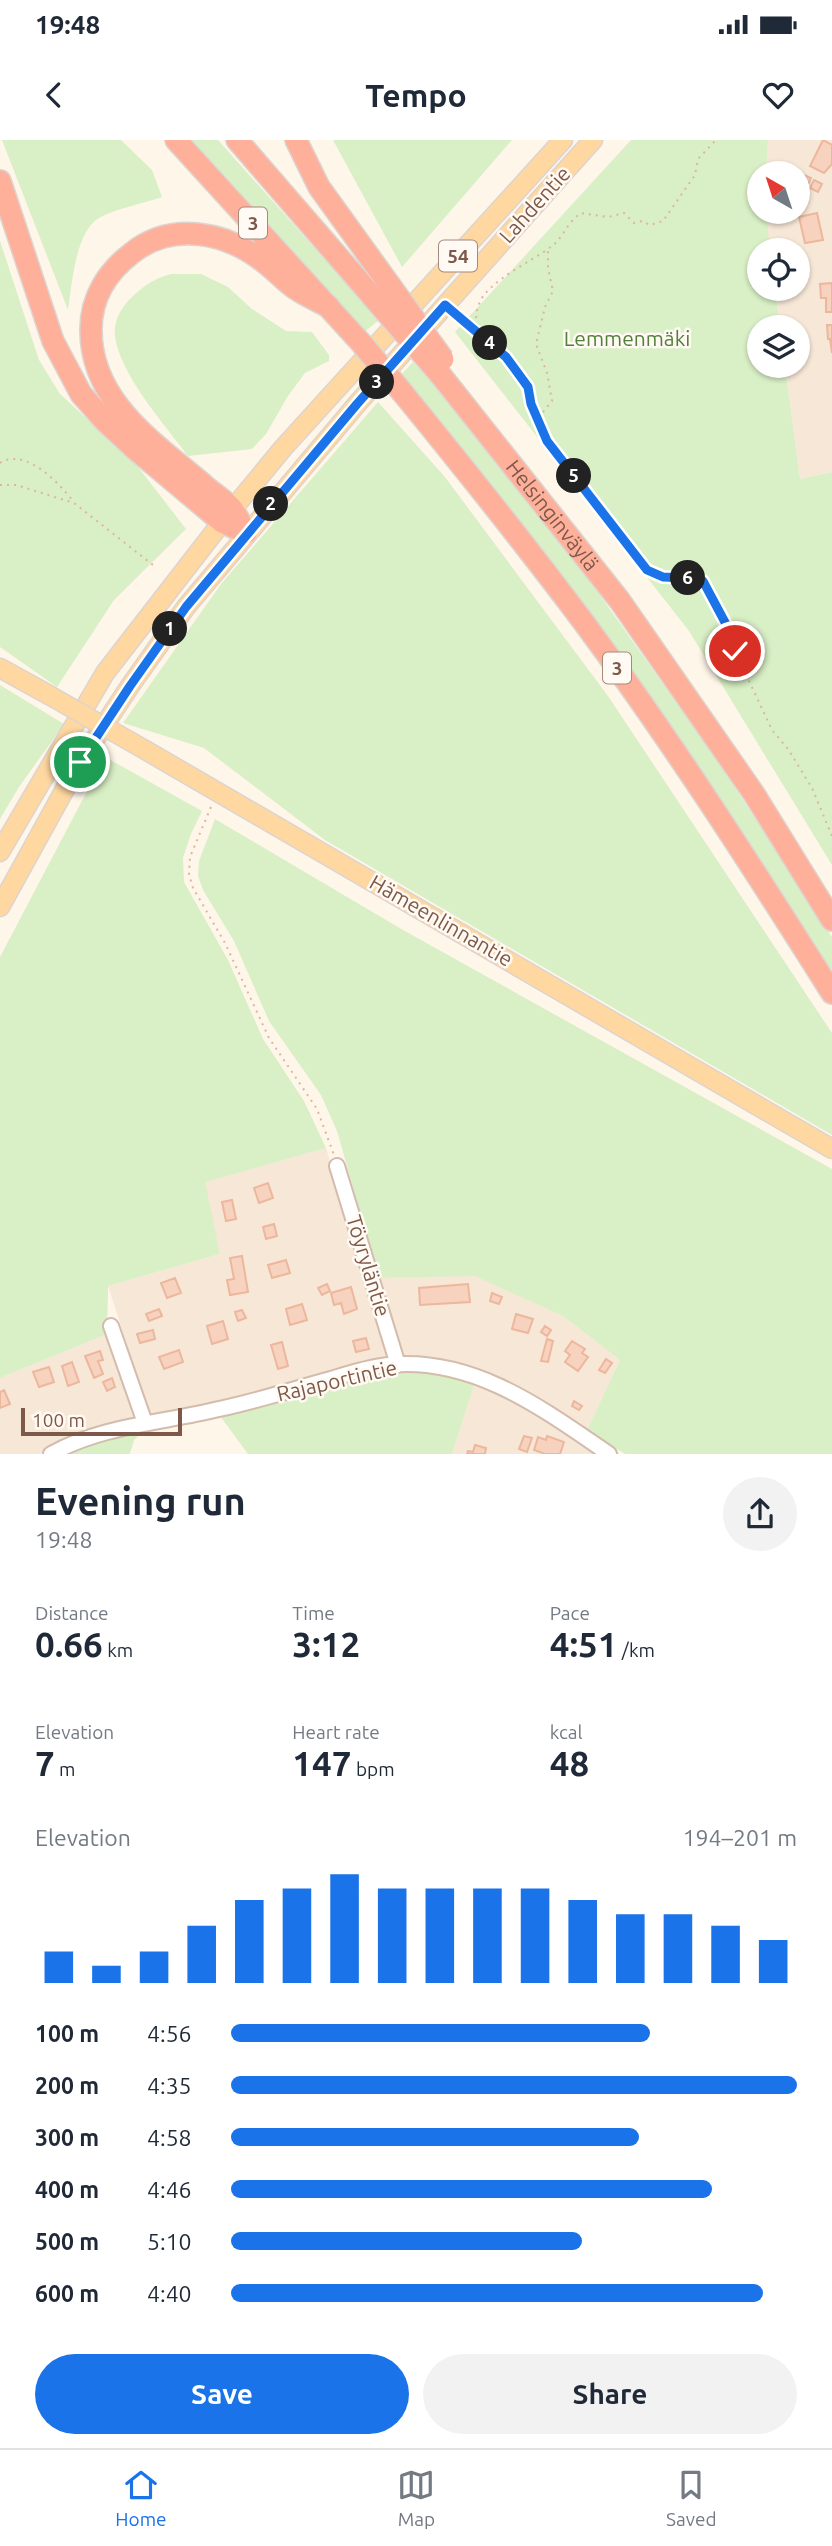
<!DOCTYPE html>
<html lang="en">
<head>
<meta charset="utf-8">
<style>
  :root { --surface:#fff; --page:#f2f2f3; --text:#1f2937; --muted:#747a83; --line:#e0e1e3; --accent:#1a73e8 }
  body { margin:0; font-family:Ubuntu,sans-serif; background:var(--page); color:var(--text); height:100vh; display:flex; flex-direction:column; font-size:26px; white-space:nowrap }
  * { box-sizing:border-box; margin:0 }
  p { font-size:23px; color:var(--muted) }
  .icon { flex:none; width:38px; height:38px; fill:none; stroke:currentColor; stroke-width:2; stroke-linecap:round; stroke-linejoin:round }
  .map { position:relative; height:1314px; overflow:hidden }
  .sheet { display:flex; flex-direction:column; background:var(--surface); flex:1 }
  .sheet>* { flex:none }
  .needle { width:46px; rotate:321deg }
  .controls { position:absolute; left:747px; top:21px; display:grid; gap:14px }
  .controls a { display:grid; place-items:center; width:63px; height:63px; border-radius:50%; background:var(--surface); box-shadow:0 2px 5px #0004; font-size:35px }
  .scale { position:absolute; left:21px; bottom:18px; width:161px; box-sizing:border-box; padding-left:7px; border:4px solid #7e5949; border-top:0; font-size:19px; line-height:24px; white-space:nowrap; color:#7e5949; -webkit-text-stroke:5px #fffaf3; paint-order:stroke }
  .pin { position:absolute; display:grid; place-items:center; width:60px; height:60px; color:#fff; margin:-30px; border:4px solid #fff; border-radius:50%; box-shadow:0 2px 7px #0007 }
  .km { position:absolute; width:35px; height:35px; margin:-18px; border-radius:50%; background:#222; color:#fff; font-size:19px; line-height:35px; text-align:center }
  .round { display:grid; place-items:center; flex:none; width:74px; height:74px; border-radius:37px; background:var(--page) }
  .summary { display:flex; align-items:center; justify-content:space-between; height:119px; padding:0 35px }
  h1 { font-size:38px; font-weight:600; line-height:52px }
  .stats { display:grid; grid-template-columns:repeat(3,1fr); gap:10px; height:119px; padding:7px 35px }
  .stats div { display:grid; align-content:center }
  .stats b { font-size:35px; font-weight:600 }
  .stats small { font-size:19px; font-weight:400 }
  .stats p { font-size:19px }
  .chart { height:196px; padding:14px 35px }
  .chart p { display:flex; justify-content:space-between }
  .chart svg { width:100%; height:126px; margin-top:7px; stroke:var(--accent); stroke-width:6 }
  .button { display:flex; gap:14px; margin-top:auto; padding:14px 35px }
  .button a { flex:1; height:80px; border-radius:42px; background:var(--accent); color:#fff; font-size:28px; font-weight:600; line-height:80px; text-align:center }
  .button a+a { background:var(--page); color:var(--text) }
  ul { padding:0 35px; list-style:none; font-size:23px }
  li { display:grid; grid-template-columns:112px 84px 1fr; align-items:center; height:52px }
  li i { height:18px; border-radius:9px; background:var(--accent) }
  .status { display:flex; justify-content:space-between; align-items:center; height:49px; padding:0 35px; background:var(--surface); direction:ltr }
  .status svg { height:19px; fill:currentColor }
  header { display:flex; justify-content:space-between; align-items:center; height:91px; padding:0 35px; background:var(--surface); font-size:32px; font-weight:600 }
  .dock { display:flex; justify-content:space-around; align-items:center; height:98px; border-top:2px solid var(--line); background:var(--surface); font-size:19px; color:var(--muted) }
  .dock a { display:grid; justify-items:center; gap:4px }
  .dock .selected { color:var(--accent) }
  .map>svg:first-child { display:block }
  .residential { fill:#f7e7d7 }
  .green { fill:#d9efc6 }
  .building { fill:#f7d2be; stroke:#ecb79d; stroke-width:2 }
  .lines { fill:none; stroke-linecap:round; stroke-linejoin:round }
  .minor-casing { stroke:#d4bcad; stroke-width:18 }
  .major-casing { stroke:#ddd4d0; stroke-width:21 }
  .highway-casing { stroke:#ddd4d0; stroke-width:24 }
  .path { stroke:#deb5a0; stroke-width:2; stroke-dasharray:2 5; stroke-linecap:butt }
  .minor { stroke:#fff; stroke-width:14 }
  .major { stroke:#ffd7a1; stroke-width:18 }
  .highway { stroke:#ffb09b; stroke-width:21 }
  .major-bridge-casing { stroke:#ddd4d0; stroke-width:21; stroke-linecap:butt }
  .highway-bridge-casing { stroke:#ddd4d0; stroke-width:24; stroke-linecap:butt }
  .major-bridge { stroke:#ffd7a1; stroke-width:18 }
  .highway-bridge { stroke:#ffb09b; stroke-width:21 }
  .route-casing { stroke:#fff; stroke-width:14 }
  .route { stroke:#1a73e8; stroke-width:9 }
  .labels { text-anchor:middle; stroke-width:5; stroke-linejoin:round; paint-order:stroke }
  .shield { fill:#fffaf3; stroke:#a5897c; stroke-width:2 }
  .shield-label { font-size:19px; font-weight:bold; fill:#7e5949 }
  .street-label { font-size:21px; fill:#7e5949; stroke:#fffaf3 }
  .park-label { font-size:21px; fill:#537f3c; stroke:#fffaf3 }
</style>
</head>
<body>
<div class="status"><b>19:48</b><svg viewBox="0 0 49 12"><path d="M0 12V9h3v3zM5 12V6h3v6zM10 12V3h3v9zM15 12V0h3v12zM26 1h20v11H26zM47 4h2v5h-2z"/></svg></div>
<header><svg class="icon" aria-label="back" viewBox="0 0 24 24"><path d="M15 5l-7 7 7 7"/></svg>Tempo<svg class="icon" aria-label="heart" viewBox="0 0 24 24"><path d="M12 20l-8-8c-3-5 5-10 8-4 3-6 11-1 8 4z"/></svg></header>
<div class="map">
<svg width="832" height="1314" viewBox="0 0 832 1314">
  <rect width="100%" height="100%" fill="#fff6ea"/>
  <path class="residential" d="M768,0H832V332L800,339L785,226H798V187H780L775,149H798V110H770L766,81V72H798V33H766Z
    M326,1008L389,1216L216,1265L150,1276L108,1146L220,1114L204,1042Z
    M475,1135L563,1176L620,1220L587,1290L539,1259L493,1235L440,1220L403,1217L379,1138Z
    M107,1194L137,1279L54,1306L40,1314H0V1238Z
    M475,1242L518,1261L596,1314H452Z"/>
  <path class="green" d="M2,0H121L152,30L162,57C142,64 117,68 99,78C75,92 72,145 68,170Z
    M189,0H218L379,180L362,194Z
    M333,0H512L402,127Z
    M631,0H768L766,33H760V72H766L770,110H760V149H775L780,187H760V226H785L800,339L832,332V725L689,491L455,192Z
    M0,101L39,220L60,254L135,323L186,389L114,460L57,547L0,507Z
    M171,134H201L228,147L252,169L286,191L312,192L329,215V221L305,233L288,256L266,294L252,309L188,316C166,286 111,225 115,187C117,174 125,163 134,155C145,145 156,138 171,134Z
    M413,222L445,256L592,444L721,626L832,797V833C697,628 563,420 400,236Z
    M378,262L445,337L608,556L832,893V995L325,700L204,608L123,583L221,444Z
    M0,545L64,584L19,647L0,679Z
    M105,617L202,671L191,694L183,718L184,742L228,820L263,899L304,961L326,1008L205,1042L220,1114L108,1146L107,1194L0,1238V817Z
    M215,679L403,790L832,1029V1314H625L587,1290L620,1220L563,1176L475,1136L379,1138L337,991L321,955L269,881L234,801L203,750L198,736L199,721Z
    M407,1230L435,1231L475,1242L452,1314H248L220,1276L377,1232Z
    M144,1290L134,1300L130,1314H56L70,1307Z"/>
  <path class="building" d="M823,0L832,5V24L824,33L810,26Z
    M790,29L811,38L803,56L798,54V33H788Z
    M814,40L822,44L818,52L810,48Z
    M817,73L823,100L805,103L799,77Z
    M832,143V172H826V158H821L820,144Z
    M827,185H832V213L830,199H828Z
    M268,1043L273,1058L259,1063L254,1048Z
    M232,1060L236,1079L226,1081L222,1062Z
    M274,1084L277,1096L266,1099L263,1087Z
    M242,1116L248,1152L230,1155L227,1140L234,1139L230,1118Z
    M286,1120L290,1133L272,1138L268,1125Z
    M175,1138L181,1153L167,1158L161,1143Z
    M327,1144L330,1151L322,1155L318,1148Z
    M468,1144L470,1162L420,1165L419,1148Z
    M351,1147L357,1169L344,1174L341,1163L334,1165L331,1153Z
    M492,1153L502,1157L499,1164L490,1161Z
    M302,1164L307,1180L290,1185L286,1169Z
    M159,1169L162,1176L149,1181L146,1174Z
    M242,1170L246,1178L238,1181L235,1172Z
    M516,1174L533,1179L528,1193L512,1189Z
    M223,1181L228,1199L212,1204L207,1186Z
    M545,1186L551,1190L547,1196L541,1192Z
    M153,1190L155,1199L140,1203L137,1194Z
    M366,1198L369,1209L356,1212L353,1201Z
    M547,1199L553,1201L548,1222L541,1221Z
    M572,1201L585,1209L582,1213L588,1217L578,1231L565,1222L570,1215L565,1211Z
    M282,1202L288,1226L278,1229L271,1205Z
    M179,1210L183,1222L164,1229L159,1217Z
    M100,1211L103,1220L98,1221L103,1234L94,1238L85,1216Z
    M606,1219L612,1223L605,1233L599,1230Z
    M72,1222L79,1242L68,1246L62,1226Z
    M49,1227L54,1242L39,1247L33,1232Z
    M112,1238L115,1247L107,1251L103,1242Z
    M4,1250L10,1264L0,1268V1252Z
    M574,1261L582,1266L579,1270L572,1266Z
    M524,1296L532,1298L527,1312L519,1309Z
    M547,1296L564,1302L560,1314H545L534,1310L538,1297L546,1300Z
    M475,1305L486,1308L485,1314H467L468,1311L473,1312Z"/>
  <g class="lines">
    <g class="minor-casing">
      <path id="minor" d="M337,1026L398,1225
        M111,1186L145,1283
        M51,1314C103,1285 162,1283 219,1269C257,1261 294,1249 331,1239C350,1233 369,1227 388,1225C473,1216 543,1269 609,1314"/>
    </g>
    <g class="major-casing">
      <path id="major" d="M0,528L49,555
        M147,611L832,1009
        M0,712L105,533L222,382L284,307L563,0
        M0,767L80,622L130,546L186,467L357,264L593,0"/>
    </g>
    <g class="highway-casing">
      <g id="highway">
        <path d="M176,0L363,205"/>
        <path d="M237,0L372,156"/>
        <path d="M296,0L319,47L389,144"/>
        <path d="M0,41L53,201L81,254L105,281L134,308L222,382L246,393"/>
        <path id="s1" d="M439,233L620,461L754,654L832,780"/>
        <path d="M402,252C464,328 526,405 585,484C673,603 753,728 832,853"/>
        <path d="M246,393C242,386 238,377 233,370C226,361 214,354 205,346C155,303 90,262 91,189C91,158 107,132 132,113C172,81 226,92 264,122C275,130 284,141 296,149C306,156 318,161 329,167"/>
      </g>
    </g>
    <path class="path" d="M457,175C481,196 512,216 527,246C532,256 532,265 539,277L552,261L547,233L536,204L545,167L553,151L548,128V109
      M477,192C476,183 475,173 479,164C487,141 533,121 552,106C564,97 566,83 581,73L608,77L624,73L634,83L642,81L650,85L663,81L695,35L698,19L716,0
      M539,277L547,301L647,430L663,437L692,438L703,441L727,486L729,502L735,511L772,590L788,609L812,648L832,696
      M0,323C25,307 58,342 73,361
      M0,345H16L74,363L153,425
      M211,667L190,717L189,734L193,748L225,803L269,898L317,969L334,1015"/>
    <use href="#minor" class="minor"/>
    <use href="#major" class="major"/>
    <use href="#highway" class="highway"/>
    <g class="major-bridge-casing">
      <path id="major-bridge" d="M49,555L147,611"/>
    </g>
    <g class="highway-bridge-casing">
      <path id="highway-bridge" d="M389,144L443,219
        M372,156L439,233
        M363,205L402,252"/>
    </g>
    <use href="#major-bridge" class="major-bridge"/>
    <use href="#highway-bridge" class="highway-bridge"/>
  </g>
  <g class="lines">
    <g class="route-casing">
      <path id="route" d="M80,622L130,546L186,467L357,264L445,165L506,217L528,247L531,264L547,301L647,430L663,437L692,438L703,441L727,486L729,502L735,511"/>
    </g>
    <use href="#route" class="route"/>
  </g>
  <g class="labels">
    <g class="shield">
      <rect x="239" y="67.5" width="28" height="31" rx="5"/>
      <rect x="439" y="100.5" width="38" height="31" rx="5"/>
      <rect x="603" y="512.5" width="28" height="31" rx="5"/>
    </g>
    <g class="shield-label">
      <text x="253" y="90">3</text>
      <text x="458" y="123">54</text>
      <text x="617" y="535">3</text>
    </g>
    <g class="street-label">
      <text transform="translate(535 65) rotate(-48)" y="7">Lahdentie</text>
      <text dy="7" stroke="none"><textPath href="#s1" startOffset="182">Helsinginväylä</textPath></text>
      <text transform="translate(441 781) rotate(30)" y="7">Hämeenlinnantie</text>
      <text transform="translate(368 1126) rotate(73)" y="7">Töyryläntie</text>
      <text transform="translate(337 1241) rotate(-13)" y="7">Rajaportintie</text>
    </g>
    <g class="park-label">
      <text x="627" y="206">Lemmenmäki</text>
    </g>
  </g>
</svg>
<div class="controls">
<a><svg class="needle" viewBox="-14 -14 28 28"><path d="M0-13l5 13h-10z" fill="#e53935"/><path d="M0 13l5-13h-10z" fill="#747a83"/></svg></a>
<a><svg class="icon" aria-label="locate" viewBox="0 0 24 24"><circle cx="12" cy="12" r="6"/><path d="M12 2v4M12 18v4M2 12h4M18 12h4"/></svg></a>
<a><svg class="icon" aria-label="layers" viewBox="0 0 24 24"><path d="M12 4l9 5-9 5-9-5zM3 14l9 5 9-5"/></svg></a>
</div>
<div class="scale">100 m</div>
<div class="pin" style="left:80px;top:622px;background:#1e9e55"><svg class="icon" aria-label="arrive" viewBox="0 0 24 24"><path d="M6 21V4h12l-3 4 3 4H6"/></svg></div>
<div class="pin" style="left:735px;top:511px;background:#d93025"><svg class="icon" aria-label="check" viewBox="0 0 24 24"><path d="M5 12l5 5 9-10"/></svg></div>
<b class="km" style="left:170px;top:489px">1</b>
<b class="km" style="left:271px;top:364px">2</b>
<b class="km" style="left:377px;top:242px">3</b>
<b class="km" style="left:490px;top:203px">4</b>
<b class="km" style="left:574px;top:336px">5</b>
<b class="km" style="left:688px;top:438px">6</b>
</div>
<section class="sheet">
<div class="summary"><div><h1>Evening run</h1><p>19:48</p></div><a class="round"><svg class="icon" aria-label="share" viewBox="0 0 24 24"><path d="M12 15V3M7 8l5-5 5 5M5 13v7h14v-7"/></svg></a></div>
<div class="stats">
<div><p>Distance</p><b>0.66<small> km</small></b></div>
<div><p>Time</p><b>3:12</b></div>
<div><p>Pace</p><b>4:51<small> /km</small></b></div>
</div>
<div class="stats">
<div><p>Elevation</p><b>7<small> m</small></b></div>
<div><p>Heart rate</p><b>147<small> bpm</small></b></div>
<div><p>kcal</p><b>48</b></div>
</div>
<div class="chart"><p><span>Elevation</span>194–201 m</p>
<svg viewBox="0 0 160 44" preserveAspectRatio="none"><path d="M5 44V33M15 44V38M25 44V33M35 44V24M45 44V15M55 44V11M65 44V6M75 44V11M85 44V11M95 44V11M105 44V11M115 44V15M125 44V20M135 44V20M145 44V24M155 44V29"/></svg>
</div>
<ul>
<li><b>100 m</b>4:56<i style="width:74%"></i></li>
<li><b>200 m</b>4:35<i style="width:100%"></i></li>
<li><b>300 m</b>4:58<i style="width:72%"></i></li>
<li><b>400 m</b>4:46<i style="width:85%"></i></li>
<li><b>500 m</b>5:10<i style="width:62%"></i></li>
<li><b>600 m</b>4:40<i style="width:94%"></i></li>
</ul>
<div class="button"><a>Save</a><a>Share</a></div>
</section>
<nav class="dock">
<a class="selected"><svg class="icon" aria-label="home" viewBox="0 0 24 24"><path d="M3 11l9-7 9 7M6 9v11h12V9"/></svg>Home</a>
<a><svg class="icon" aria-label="map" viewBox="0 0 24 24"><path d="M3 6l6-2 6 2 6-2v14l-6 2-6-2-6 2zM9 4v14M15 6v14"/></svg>Map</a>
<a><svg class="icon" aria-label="saved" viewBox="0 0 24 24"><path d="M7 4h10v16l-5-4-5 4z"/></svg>Saved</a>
</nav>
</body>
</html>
